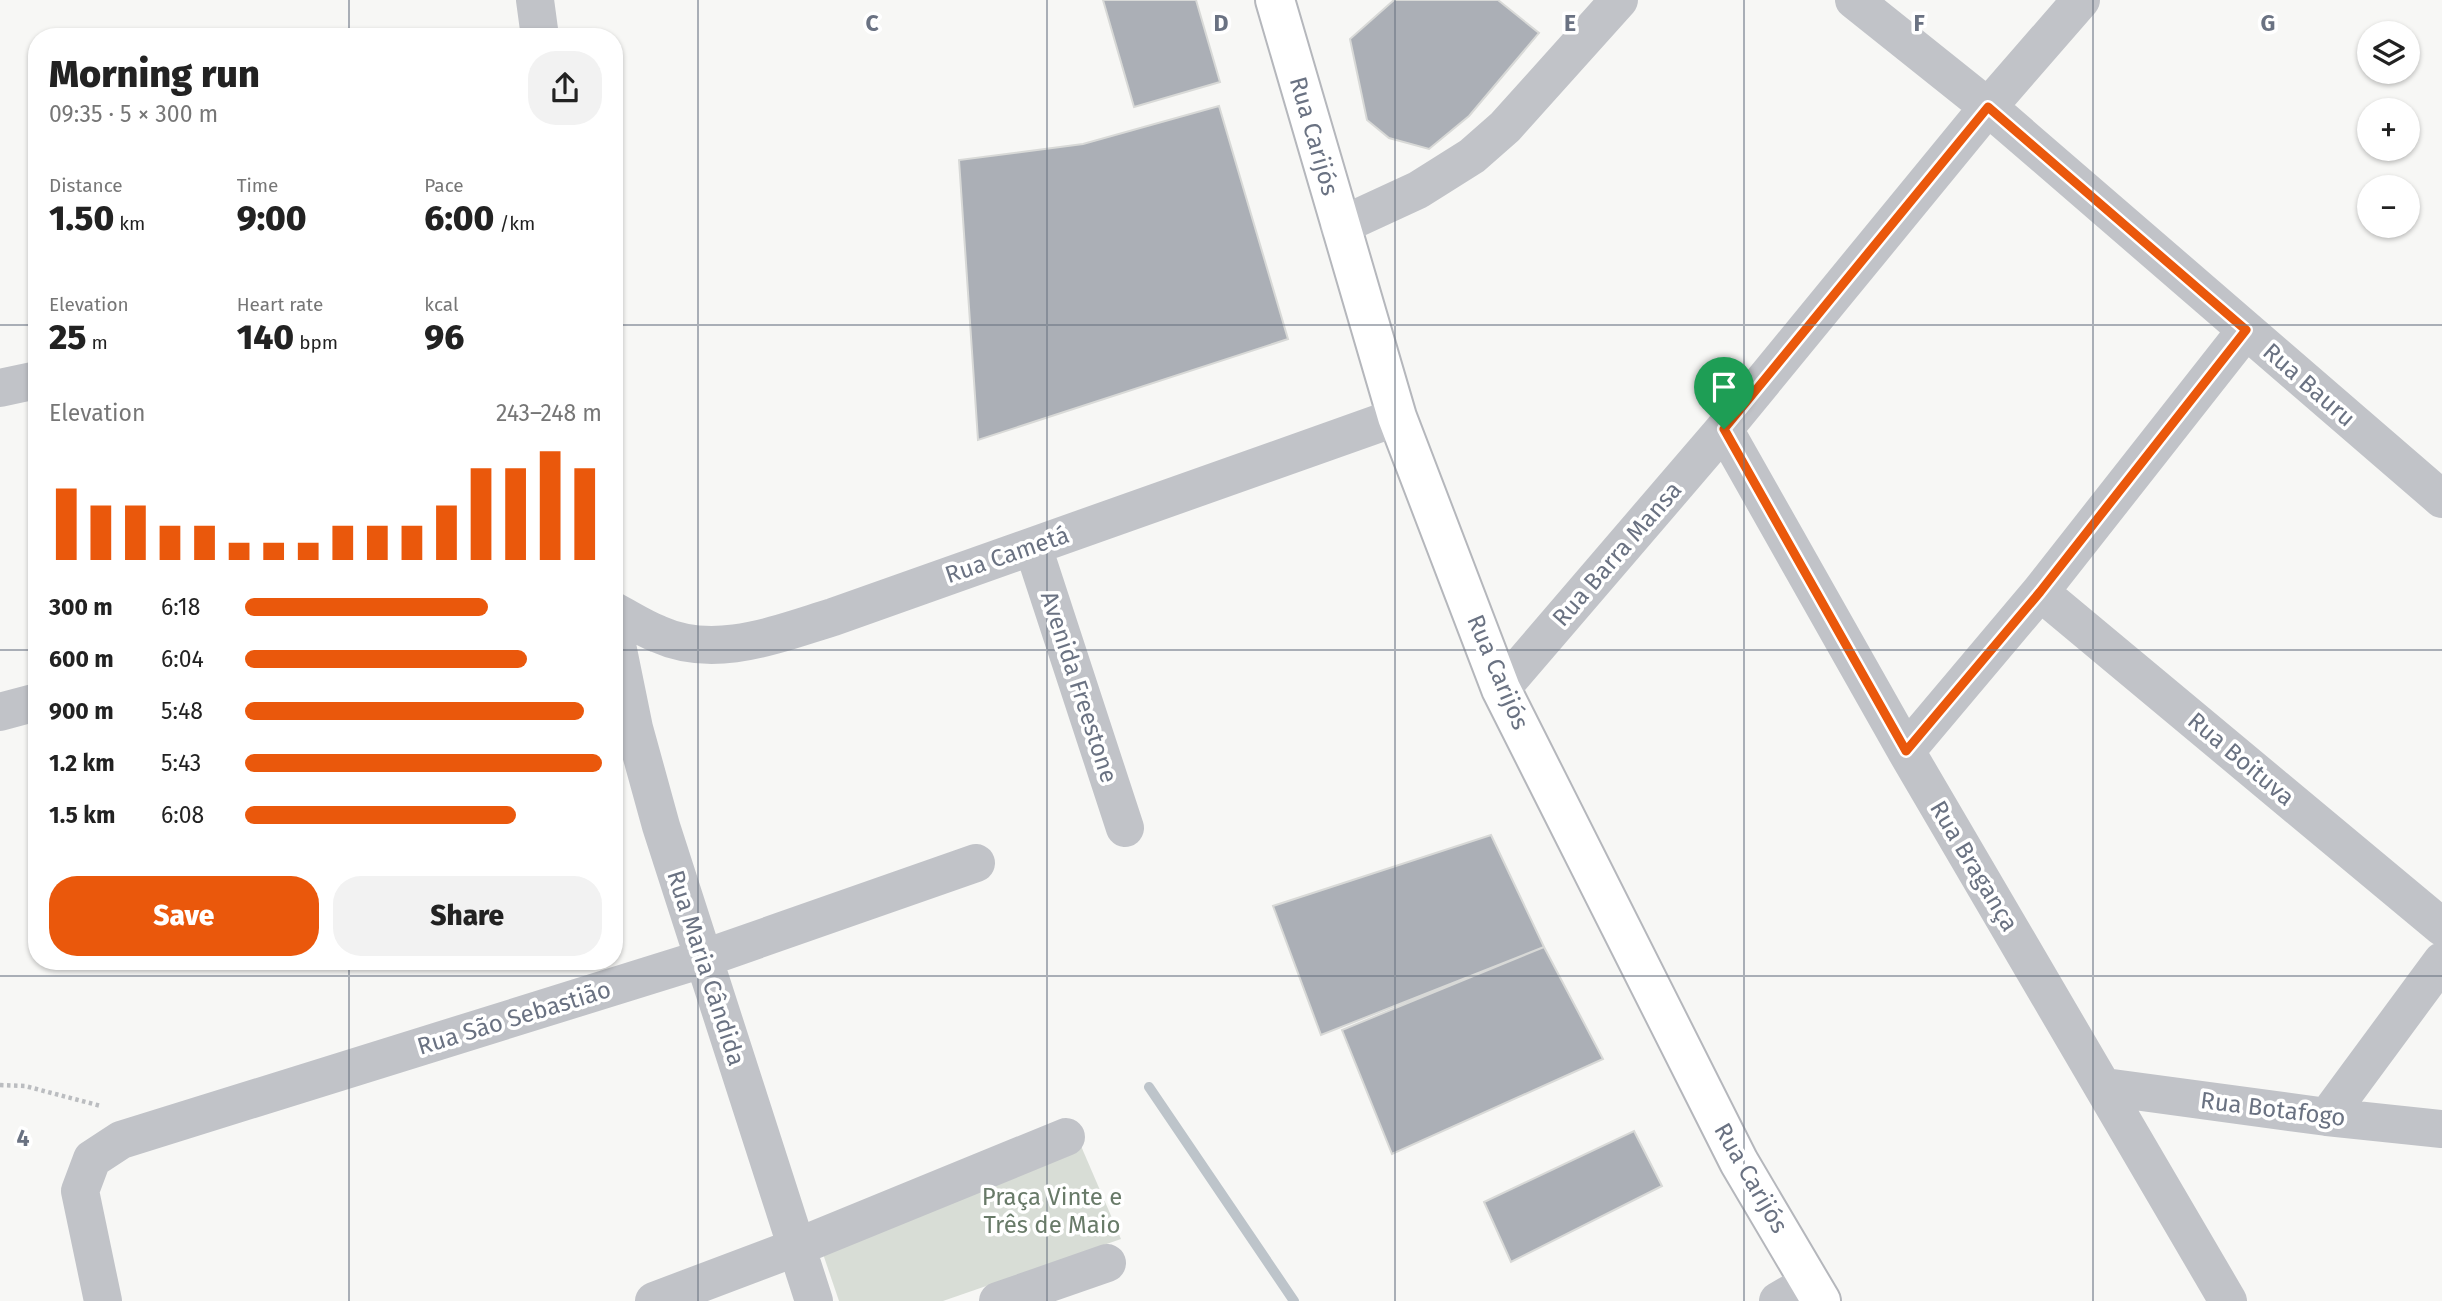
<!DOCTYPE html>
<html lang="en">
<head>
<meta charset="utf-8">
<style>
  :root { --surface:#fff; --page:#f2f2f2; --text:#222; --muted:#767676; --accent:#ea580c }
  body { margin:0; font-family:"Fira Sans",sans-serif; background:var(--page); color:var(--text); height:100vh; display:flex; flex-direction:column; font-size:26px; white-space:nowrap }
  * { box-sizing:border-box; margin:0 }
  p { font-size:23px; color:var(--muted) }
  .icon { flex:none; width:38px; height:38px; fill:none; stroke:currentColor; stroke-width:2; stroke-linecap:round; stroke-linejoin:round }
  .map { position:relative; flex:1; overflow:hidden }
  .details { position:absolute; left:28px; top:28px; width:595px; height:942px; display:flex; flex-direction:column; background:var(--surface); border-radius:28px; box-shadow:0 2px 5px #0004 }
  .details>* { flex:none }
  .buttons { position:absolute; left:2357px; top:21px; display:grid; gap:14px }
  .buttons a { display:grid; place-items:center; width:63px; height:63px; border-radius:50%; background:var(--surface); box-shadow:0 2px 5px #0004; font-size:35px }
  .pin { position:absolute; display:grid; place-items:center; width:60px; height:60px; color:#fff; margin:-72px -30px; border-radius:50% 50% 50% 0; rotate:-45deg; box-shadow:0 0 7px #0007 }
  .pin .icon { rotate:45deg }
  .round { display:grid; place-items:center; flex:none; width:74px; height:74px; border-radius:28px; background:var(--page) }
  .overview { display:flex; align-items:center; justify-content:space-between; height:119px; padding:0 21px }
  h1 { font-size:38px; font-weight:800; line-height:52px }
  .metrics { display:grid; grid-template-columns:repeat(3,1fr); gap:10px; height:119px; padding:7px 21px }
  .metrics div { display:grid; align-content:center }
  .metrics b { font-size:35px; font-weight:800 }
  .metrics small { font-size:19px; font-weight:400 }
  .metrics p { font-size:19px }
  .chart { height:196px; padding:14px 21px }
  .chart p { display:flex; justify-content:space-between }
  .chart svg { width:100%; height:126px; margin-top:7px; stroke:var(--accent); stroke-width:6 }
  .cta { display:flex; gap:14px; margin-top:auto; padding:14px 21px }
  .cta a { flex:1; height:80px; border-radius:28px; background:var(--accent); color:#fff; font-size:28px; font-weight:800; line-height:80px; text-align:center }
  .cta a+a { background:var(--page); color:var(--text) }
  ul { padding:0 21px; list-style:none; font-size:23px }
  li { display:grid; grid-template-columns:112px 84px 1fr; align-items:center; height:52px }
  li i { height:18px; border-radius:9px; background:var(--accent) }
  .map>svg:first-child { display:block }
  .green { fill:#d8ddd6 }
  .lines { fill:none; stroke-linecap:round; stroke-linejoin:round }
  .stream { stroke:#bdc4ca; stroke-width:10 }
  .building { fill:#abafb6; stroke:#d8d9d7; stroke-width:2 }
  .primary-casing { stroke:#b5b7bc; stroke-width:42 }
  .path { stroke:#bbbdc0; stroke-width:4.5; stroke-dasharray:3.5 3.5; stroke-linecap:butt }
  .minor { stroke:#c1c3c8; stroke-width:38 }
  .primary { stroke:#fff; stroke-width:38 }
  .route-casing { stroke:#fff; stroke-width:14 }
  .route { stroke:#ea580c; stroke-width:9 }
  .grid { fill:none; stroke:#6a7282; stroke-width:2; stroke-opacity:0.55 }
  .labels { text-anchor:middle; stroke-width:7; stroke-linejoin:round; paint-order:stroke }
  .street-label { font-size:24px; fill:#6a7282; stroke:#fff }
  .park-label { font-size:24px; fill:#687a68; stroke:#fff }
  .grid-label { font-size:23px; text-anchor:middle; font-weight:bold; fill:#6a7282; stroke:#fff; stroke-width:7; stroke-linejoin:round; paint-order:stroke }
</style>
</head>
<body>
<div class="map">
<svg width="2442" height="1301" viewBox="0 0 2442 1301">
  <rect width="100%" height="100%" fill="#f7f7f5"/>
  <path class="green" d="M1081,1146L1121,1239L943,1301H839L821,1248Z"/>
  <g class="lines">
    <path class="stream" d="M1149,1087L1294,1301"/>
  </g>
  <path class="building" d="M1103,0H1196L1220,82L1134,107Z
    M1394,0H1498L1539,33L1469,116L1429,149L1389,138L1367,120L1350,39Z
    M1219,106L1288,339L978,440L959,160L1083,144Z
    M1491,835L1544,947L1321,1035L1273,906Z
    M1544,947L1603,1059L1392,1154L1342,1030Z
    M1634,1131L1662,1186L1511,1262L1484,1202Z"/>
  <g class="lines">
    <g class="primary-casing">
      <path id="primary" d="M1275,0L1397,417L1501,689L1739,1162L1821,1301"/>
    </g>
    <path class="path" d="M0,1085L25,1086L101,1106"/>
    <path class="minor" d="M535,0L540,37
      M1854,0L1988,107L2442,499
      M1340,226L1418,190L1472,156L1505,127L1619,0
      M0,388L37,380
      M1724,429L1906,751L2228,1301
      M1033,547L1125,828
      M2040,592L2442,927
      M614,611C629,619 643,628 658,634C715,660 777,634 833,617L1397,417
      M614,630L634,728L661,826L814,1301
      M1501,689L1724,429L1988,107L2081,0
      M0,712L37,702
      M1906,751L2040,592L2246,330
      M2105,1087L2327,1117L2442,1129
      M2327,1117L2442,961
      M103,1301L80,1191L92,1159L121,1140L702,959L976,863
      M654,1301L797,1247L1066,1137
      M998,1301L1107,1263
      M1778,1301L1809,1283"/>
    <use href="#primary" class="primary"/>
  </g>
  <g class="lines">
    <g class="route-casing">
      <path id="route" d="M1988,107L2246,330L2040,592L1906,751L1724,429Z"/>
    </g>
    <use href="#route" class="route"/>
  </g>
  <path class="grid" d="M349,0V37M698,0V1301M1047,0V1301M1395,0V1301M1744,0V1301M2093,0V1301M0,325H37M614,325H2442M0,650H37M614,650H2442M349,961V1301M0,976H2442"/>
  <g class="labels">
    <g class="street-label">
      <text transform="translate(1314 136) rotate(74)" y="8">Rua Carijós</text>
      <text transform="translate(2309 385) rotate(41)" y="8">Rua Bauru</text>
      <text transform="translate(1617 554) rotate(-49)" y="8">Rua Barra Mansa</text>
      <text transform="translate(1007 555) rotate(-19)" y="8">Rua Cametá</text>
      <text transform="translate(1498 672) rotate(67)" y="8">Rua Carijós</text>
      <text transform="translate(1079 687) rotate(72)" y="8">Avenida Freestone</text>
      <text transform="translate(2241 759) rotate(40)" y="8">Rua Boituva</text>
      <text transform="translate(1974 866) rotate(59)" y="8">Rua Bragança</text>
      <text transform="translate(706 968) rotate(72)" y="8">Rua Maria Cândida</text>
      <text transform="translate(514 1018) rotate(-17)" y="8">Rua São Sebastião</text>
      <text transform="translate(2273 1109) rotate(7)" y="8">Rua Botafogo</text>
      <text transform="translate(1751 1178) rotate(60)" y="8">Rua Carijós</text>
    </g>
    <g class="park-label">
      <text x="1052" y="1205">Praça Vinte e<tspan x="1052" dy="28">Três de Maio</tspan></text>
    </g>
  </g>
  <g class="grid-label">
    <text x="872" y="31">C</text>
    <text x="1221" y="31">D</text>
    <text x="1570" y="31">E</text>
    <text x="1919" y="31">F</text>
    <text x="2268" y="31">G</text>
    <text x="23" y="1146">4</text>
  </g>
</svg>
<div class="buttons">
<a><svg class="icon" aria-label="layers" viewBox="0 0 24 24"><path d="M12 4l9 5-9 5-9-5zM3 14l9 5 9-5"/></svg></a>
<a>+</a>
<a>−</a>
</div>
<div class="pin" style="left:1724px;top:429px;background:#1e9e55"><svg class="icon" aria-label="arrive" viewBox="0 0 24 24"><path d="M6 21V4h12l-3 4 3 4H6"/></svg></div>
<section class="details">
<div class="overview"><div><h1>Morning run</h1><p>09:35 · 5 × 300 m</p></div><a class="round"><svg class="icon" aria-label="share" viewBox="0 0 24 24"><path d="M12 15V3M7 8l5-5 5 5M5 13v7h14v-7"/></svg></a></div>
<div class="metrics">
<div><p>Distance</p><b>1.50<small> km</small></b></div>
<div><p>Time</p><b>9:00</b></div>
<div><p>Pace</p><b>6:00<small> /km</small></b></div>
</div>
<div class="metrics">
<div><p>Elevation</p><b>25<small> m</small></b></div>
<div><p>Heart rate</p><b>140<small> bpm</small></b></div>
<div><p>kcal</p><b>96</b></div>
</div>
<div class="chart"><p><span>Elevation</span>243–248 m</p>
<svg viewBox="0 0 160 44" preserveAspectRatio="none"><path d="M5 44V19M15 44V25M25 44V25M35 44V32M45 44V32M55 44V38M65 44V38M75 44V38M85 44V32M95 44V32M105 44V32M115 44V25M125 44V12M135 44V12M145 44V6M155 44V12"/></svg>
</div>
<ul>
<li><b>300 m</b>6:18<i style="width:68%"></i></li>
<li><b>600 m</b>6:04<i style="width:79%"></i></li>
<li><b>900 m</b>5:48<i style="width:95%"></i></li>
<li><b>1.2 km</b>5:43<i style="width:100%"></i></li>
<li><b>1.5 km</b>6:08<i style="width:76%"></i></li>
</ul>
<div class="cta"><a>Save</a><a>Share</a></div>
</section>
</div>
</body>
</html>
